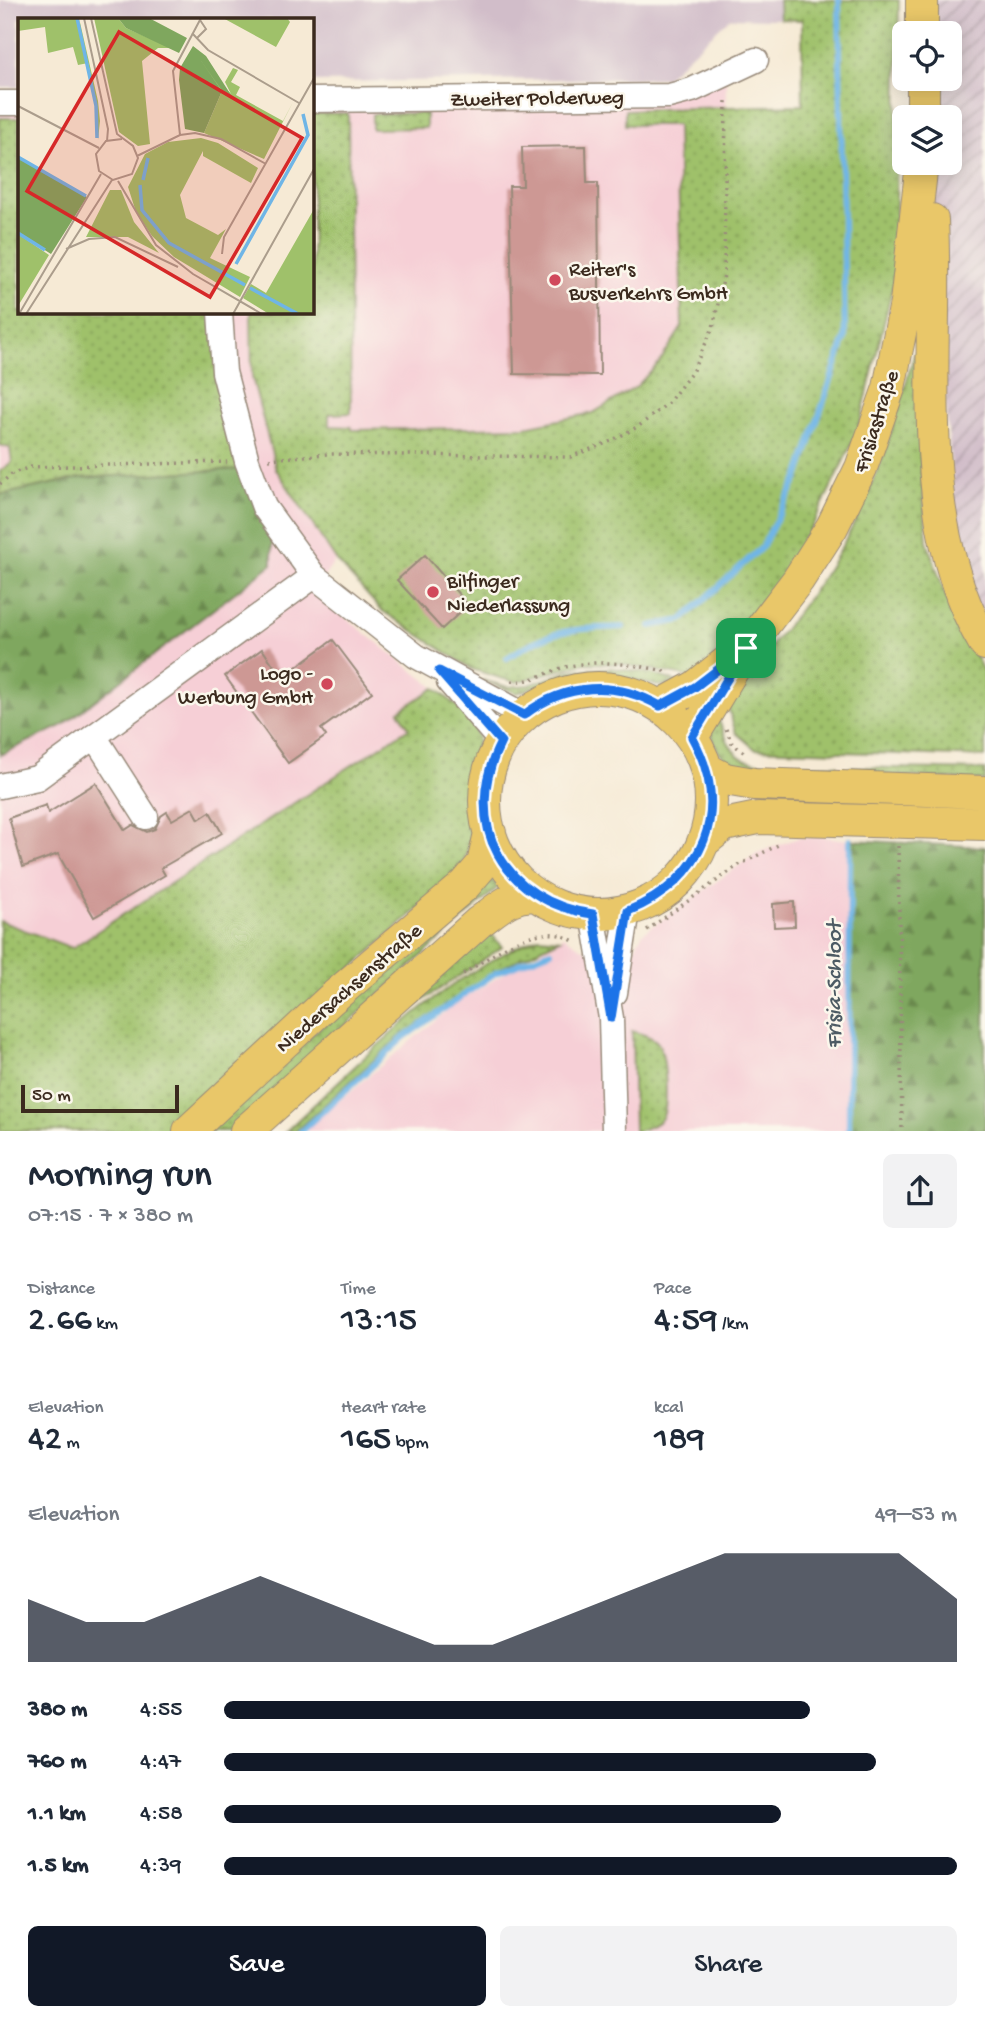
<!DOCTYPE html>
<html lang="en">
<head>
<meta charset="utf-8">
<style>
  :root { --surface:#fff; --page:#f2f2f3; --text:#1f2937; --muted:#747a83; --accent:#111827 }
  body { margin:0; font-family:"Gochi Hand",sans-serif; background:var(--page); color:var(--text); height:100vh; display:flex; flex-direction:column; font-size:26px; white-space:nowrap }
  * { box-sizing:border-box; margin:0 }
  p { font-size:23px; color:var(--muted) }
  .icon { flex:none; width:38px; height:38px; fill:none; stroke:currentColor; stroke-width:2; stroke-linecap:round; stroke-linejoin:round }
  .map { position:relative; height:1131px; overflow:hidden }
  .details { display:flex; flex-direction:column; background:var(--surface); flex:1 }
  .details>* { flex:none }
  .buttons { position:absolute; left:892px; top:21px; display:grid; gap:14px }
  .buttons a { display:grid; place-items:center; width:70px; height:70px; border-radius:10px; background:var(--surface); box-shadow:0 4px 18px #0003; font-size:35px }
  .scale { position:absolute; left:21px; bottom:18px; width:158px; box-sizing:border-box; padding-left:7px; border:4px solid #3b2a1e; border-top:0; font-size:19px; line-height:24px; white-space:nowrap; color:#3b2a1e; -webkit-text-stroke:5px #fbf7ec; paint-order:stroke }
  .pin { position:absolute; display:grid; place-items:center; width:60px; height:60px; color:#fff; margin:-30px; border-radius:14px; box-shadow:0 4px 10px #0006 }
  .round { display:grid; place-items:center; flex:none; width:74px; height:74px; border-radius:10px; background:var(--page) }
  .overview { display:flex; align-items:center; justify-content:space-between; height:119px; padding:0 28px }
  h1 { font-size:38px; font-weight:600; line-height:52px }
  .figures { display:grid; grid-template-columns:repeat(3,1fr); gap:10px; height:119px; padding:7px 28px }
  .figures div { display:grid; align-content:center }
  .figures b { font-size:35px; font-weight:600 }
  .figures small { font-size:19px; font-weight:400 }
  .figures p { font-size:19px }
  .chart { height:196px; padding:14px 28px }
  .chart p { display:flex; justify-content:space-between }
  .chart svg { width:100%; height:126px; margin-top:7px; fill:var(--accent); opacity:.7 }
  .button { display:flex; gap:14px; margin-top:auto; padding:14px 28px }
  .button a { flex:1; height:80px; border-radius:10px; background:var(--accent); color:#fff; font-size:28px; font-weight:600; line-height:80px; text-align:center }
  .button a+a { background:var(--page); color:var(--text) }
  ul { padding:0 28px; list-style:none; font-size:23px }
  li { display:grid; grid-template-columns:112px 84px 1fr; align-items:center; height:52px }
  li i { height:18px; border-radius:9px; background:var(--accent) }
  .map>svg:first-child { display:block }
  .built { fill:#f6cfd6 }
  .industrial { fill:url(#industrial-furrows) }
  .railway { fill:#d1bdc9 }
  .grass { fill:url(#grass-dots); stroke:#6d7644; stroke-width:2 }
  .forest { fill:url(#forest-firs); stroke:#5d683e; stroke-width:2 }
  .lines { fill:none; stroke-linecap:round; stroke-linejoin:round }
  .stream { stroke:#6fb5e6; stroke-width:6 }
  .building { fill:#cd9894 }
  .minor-casing { stroke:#988a7a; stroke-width:27 }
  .major-casing { stroke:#988a7a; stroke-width:34 }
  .path { stroke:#988a7a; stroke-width:3.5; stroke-dasharray:2 5; stroke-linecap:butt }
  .minor { stroke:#fff; stroke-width:24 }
  .major { stroke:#e9c769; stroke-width:32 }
  .route-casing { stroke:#fff; stroke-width:14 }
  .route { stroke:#1a73e8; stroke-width:9 }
  .poi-dot { fill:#d1495b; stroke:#fbf7ec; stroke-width:2.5 }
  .labels { text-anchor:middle; stroke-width:5; stroke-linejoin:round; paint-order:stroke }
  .street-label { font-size:21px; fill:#3b2a1e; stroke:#fbf7ec }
  .poi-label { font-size:21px; fill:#3b2a1e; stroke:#fbf7ec; text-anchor:start }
  .water-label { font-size:23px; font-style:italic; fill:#4d5b64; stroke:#fbf7ec }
  .inset-river { fill:none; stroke:#6fb5e6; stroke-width:3.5 }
  .inset-road { fill:none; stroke:#ab9d8c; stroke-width:2 }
  .view { fill:#d62828; fill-opacity:0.15; stroke:#d62828; stroke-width:3.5 }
  .inset-edge { fill:none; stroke:#3b2a1e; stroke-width:3.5 }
</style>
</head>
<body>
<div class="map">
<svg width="985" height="1131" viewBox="0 0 985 1131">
  <defs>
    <pattern id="industrial-furrows" width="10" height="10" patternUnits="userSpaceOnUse" patternTransform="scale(1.75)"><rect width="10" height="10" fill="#d1bdc9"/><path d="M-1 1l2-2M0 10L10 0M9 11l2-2" fill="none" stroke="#ab9aa3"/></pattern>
    <pattern id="grass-dots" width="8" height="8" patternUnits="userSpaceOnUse" patternTransform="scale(1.75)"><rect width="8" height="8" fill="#9fc16a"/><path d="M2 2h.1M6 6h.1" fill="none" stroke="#839d57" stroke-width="1.8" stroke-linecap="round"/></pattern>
    <pattern id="forest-firs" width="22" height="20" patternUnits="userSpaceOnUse" patternTransform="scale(1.75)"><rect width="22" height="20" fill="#7fa75e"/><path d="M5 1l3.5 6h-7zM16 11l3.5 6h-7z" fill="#69884d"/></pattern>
  </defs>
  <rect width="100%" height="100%" fill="#fbf7ec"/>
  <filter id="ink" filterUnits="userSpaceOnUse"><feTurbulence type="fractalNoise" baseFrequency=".0143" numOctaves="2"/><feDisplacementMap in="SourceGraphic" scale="14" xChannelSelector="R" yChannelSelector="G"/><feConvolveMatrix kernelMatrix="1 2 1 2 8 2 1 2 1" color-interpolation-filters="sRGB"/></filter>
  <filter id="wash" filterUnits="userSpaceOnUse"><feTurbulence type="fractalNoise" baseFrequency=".00686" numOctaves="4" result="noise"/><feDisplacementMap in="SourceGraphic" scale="28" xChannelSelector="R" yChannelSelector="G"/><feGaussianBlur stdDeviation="1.57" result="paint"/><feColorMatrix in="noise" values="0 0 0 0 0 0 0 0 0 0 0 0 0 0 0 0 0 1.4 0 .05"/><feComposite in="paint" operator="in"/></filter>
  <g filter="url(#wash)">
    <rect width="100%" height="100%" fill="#f6ead5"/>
    <path class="built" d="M726,74L725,221L668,403L287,488L336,560L313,592L435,688L399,711L410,728L72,948L0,921V103H19V312H312V100L669,96Z
      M822,837L850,840L849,1131H303L455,1004L564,936L585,950L634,949L643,933L757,853L798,838Z"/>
    <path class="industrial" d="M922,0H985V644L962,601L926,163H950V117H923V79H950V33H922Z"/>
    <path class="railway" d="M0,0H814V20L730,18L665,78L312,82V19H19V87H0Z"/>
    <path class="grass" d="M779,0H899L895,277L858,431L791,570L695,678L621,664L585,663L516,682L500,678L472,669L381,610L336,560L276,469L252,377L251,312H312V114L348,113L351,413L329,414V426L351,427L352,430L525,427L593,413L636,387L659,363L682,327L677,125H625V110L803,105L802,20L780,19Z
      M426,113V128L372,129V114Z
      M0,118H19V312H215L243,469L80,478L0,495V471L12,462L10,448L0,445Z
      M914,354L921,355L919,435L927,541L945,594L985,675V757L755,749L736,733L726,701C763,655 809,603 838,553C874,492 896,422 914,354Z
      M611,668L650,673L680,683L658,686L599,672L572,674L517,693L482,680L509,687L529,685L570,670Z
      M435,688L462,710L475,729L478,739L469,795L471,839L463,864L450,880L170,1131H0V921L72,948L409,728L399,711Z
      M718,718C723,731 728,747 739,756C756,769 815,765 837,765V772C803,772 744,781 719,752C715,747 713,738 711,731Z
      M851,767L985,770V781L849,773Z
      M493,880L498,887L229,1131H208L308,1038Z
      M489,931L502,947L388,1024Z
      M539,937L560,939L499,969L401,1036L296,1131H286C362,1060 441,977 539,937Z
      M632,1031C640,1034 651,1035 657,1042C666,1051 669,1108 662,1118C656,1126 645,1128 637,1131H634Z"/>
    <path class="forest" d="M243,469L278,540L272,545V564L62,726L0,755V495L80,478Z
      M850,840L985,847V1131H849Z"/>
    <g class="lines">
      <path class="stream" d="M651,626L682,620L762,547L798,478L845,338L839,0
        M507,658C549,629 573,629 623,627
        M301,1131L404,1037L495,973L551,951
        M849,1131L850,840"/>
    </g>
    <g id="blocks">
      <path class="building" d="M586,146L587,183H598L600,375L514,374L509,186H523L522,147Z
        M425,555L468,605L442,629L397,580Z
        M333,640L372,692L321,729L326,736L288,763L225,676L262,649L282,677Z
        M96,783L125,830L133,825L147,832L155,829L161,816L167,812L172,820L193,808L199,819L210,812L222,833L161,868L165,875L94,917L58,854L23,867L9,818L46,805L48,813Z
        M794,902L795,926L774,927L773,904Z"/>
    </g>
  </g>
  <g filter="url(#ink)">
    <use href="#blocks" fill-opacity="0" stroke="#988a7a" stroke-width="2"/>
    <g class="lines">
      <g class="minor-casing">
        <path id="minor" d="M312,100L669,96L692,90L756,60
          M0,103H19
          M220,312L224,372L247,461L264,507L314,576L416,656L524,715
          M449,682L501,742
          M94,736L146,817
          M0,786L37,778L314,576
          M593,914L611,1018L614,1131
          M615,993L628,910"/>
      </g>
      <g class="major-casing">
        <path id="major" d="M922,0V33
          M923,79V117
          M932,220C939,357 911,521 985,644
          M485 801a113 113 0 1 1 226 0a113 113 0 1 1-226 0Z
          M660,706L695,687L728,661
          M692,737L746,648L798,580L832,527L861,468L889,388L906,303L922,163
          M706,769L725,779L754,784L985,792
          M703,842L724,825L758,818L985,824
          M189,1131L330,1000L465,885L483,864L490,833
          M246,1131L479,922C497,909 514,892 537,896"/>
      </g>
      <path class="path" d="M269,459L327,454L570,457L609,442L639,426L668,403L692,372L713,328L724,275L726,100
        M0,484L13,473L31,467L227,462
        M512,681C530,684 552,669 570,666C602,659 637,665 669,672
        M726,729L732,743L747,755
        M898,846L902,1131
        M647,930L739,865L778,845
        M463,974C496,954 537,917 575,942"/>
      <use href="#minor" class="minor"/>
      <use href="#major" class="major"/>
    </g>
  </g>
  <g class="lines" filter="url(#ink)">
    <g class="route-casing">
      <path id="route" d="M746,648L692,737C733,811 704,880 628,911L611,1018L593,914C504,902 459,823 501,742L439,671L524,715C565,683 615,680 660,706L695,687Z"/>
    </g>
    <use href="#route" class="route"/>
  </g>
  <g class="poi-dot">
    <circle cx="555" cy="280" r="7"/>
    <circle cx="433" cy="592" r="7"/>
    <circle cx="327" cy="684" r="7"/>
  </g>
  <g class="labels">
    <g class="street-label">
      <text transform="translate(537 97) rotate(-1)" y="7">Zweiter Polderweg</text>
      <text transform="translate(875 421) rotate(-72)" y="7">Frisiastraße</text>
      <text transform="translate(348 987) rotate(-41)" y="7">Niedersachsenstraße</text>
    </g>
    <g class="poi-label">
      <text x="569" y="275">Reiter's<tspan x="569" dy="24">Busverkehrs GmbH</tspan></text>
      <text x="447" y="587">Bilfinger<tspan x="447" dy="24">Niederlassung</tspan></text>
      <text x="313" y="679" text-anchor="end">Logo -<tspan x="313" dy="24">Werbung GmbH</tspan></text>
    </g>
    <g class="water-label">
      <text transform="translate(832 985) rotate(-90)" y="8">Frisia-Schloot</text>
    </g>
  </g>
  <g transform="translate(18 18)">
    <rect width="296" height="296" fill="#f6ead5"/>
    <path d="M0,0H58L62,14L61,0L80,83L82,103L80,122L79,88L70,45L60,47L55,29L30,35L27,9L0,13ZM76,0H100L108,10L153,30H140L124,43L132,126L120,128L101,114ZM205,0H269L272,4L258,29ZM179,39L213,76L207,64L215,50L220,52L213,64L222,69L218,77L265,103L275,84L246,141L186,115L204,73ZM183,120L200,125L240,150L233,165L185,138V133L162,177L168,200L200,217L208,211L192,240L232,259L222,279L156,239L134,218L118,194L110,169L127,136L150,124ZM92,172H103L116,204L141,235L110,219H68ZM296,191V296H251L225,280L233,266L248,275ZM0,216L31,237L0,288Z" fill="#9fc16a"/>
    <path d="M100,0H131L169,20L161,35L108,10ZM175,28L188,38L213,77L208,78L181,40L204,73L186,115L167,111L161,62L162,50ZM0,139L69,179L33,236L0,215Z" fill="#7fa75e"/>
    <path class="inset-river" d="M59,0L78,88L79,120M0,139L68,178M125,162L130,140M122,167L124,192L151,225L227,267M0,215L27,232M218,246L290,117L285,96M232,270L280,296"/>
    <path class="inset-road" d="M66,0L90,111L89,123M73,0L99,116L115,128L120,140L114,156L95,162L81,153L78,136L88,123L104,121M174,15L190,32L281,85M179,20L188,11L182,2M0,88L81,130M162,117L155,53L183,0M119,138L162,117L177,115L203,121L248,146M100,163L138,227L175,256L244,296M48,231L71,221L97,219L160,249M204,236L206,219L296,60M1,296L83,156M8,296L94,162M215,296L296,151"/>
    <path class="view" d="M101,14L284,120L192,279L9,173Z"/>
    <rect width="296" height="296" class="inset-edge"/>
  </g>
</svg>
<div class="buttons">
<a><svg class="icon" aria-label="locate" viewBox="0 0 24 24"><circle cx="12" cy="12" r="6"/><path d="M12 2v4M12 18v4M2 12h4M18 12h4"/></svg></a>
<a><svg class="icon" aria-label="layers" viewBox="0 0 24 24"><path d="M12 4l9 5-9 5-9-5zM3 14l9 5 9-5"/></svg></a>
</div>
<div class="scale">50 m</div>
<div class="pin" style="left:746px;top:648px;background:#1e9e55"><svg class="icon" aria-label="arrive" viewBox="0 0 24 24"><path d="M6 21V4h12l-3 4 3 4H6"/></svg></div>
</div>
<section class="details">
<div class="overview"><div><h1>Morning run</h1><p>07:15 · 7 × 380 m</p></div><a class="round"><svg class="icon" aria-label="share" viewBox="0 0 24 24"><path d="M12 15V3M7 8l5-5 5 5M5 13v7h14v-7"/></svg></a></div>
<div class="figures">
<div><p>Distance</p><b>2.66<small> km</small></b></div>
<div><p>Time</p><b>13:15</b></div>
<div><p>Pace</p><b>4:59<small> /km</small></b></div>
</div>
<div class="figures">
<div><p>Elevation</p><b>42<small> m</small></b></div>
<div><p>Heart rate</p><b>165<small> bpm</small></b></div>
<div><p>kcal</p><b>189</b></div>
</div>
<div class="chart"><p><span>Elevation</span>49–53 m</p>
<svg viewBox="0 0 160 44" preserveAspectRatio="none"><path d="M0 44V22L10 30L20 30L30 22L40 14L50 22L60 30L70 38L80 38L90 30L100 22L110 14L120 6L130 6L140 6L150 6L160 22V44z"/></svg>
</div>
<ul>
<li><b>380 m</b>4:55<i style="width:80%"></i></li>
<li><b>760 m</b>4:47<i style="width:89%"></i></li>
<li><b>1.1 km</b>4:58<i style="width:76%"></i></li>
<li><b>1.5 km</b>4:39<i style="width:100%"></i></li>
</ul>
<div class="button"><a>Save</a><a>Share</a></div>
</section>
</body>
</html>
